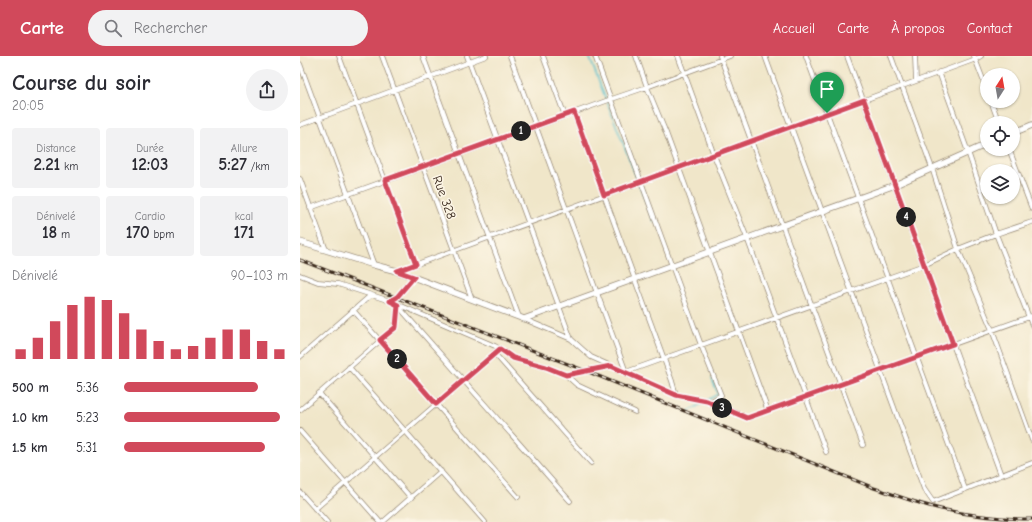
<!DOCTYPE html>
<html lang="fr">
<head>
<meta charset="utf-8">
<style>
  :root { --surface:#fff; --page:#f2f2f3; --text:#2b2b33; --muted:#7c7c81; --accent:#d1495b }
  body { margin:0; font-family:"Comic Neue",sans-serif; background:var(--page); color:var(--text); height:100vh; display:flex; flex-direction:column; font-size:15px; white-space:nowrap }
  * { box-sizing:border-box; margin:0 }
  p { font-size:13px; color:var(--muted) }
  .icon { flex:none; width:22px; height:22px; fill:none; stroke:currentColor; stroke-width:2; stroke-linecap:round; stroke-linejoin:round }
  .map { position:relative; flex:1; overflow:hidden }
  .side { display:flex; flex-direction:column; background:var(--surface); width:300px }
  .side>* { flex:none }
  .needle { width:26px; rotate:11deg }
  .controls { position:absolute; left:680px; top:12px; display:grid; gap:8px }
  .controls a { display:grid; place-items:center; width:40px; height:40px; border-radius:50%; background:var(--surface); box-shadow:0 1px 3px #0004; font-size:20px }
  .pin { position:absolute; display:grid; place-items:center; width:34px; height:34px; color:#fff; margin:-41px -17px; border-radius:50% 50% 50% 0; rotate:-45deg; box-shadow:0 0 4px #0007 }
  .pin .icon { rotate:45deg }
  .km { position:absolute; width:20px; height:20px; margin:-10px; border-radius:50%; background:#222; color:#fff; font-size:11px; line-height:20px; text-align:center }
  .round { display:grid; place-items:center; flex:none; width:42px; height:42px; border-radius:21px; background:var(--page) }
  .summary { display:flex; align-items:center; justify-content:space-between; height:68px; padding:0 12px }
  h1 { font-size:22px; font-weight:700; line-height:30px }
  .metrics { display:grid; grid-template-columns:repeat(3,1fr); gap:6px; height:68px; padding:4px 12px }
  .metrics div { display:grid; align-content:center; border-radius:4px; background:var(--page); text-align:center }
  .metrics b { font-size:17px; font-weight:700 }
  .metrics small { font-size:11px; font-weight:400 }
  .metrics p { font-size:11px }
  .chart { height:112px; padding:8px 12px }
  .chart p { display:flex; justify-content:space-between }
  .chart svg { width:100%; height:72px; margin-top:4px; stroke:var(--accent); stroke-width:6 }
  ul { padding:0 12px; list-style:none; font-size:13px }
  li { display:grid; grid-template-columns:64px 48px 1fr; align-items:center; height:30px }
  li i { height:10px; border-radius:5px; background:var(--accent) }
  header { display:flex; align-items:center; gap:24px; box-sizing:border-box; height:56px; padding:0 20px; background:var(--accent); color:#fff }
  header strong { font-size:19px }
  nav { display:flex; gap:22px; margin-inline-start:auto; font-size:14px }
  .search { width:280px; height:36px; background:var(--page); display:flex; align-items:center; gap:10px; box-sizing:border-box; padding:0 14px; border-radius:22px; color:var(--muted); font-size:15px }
  main { display:flex; flex:1; min-height:0 }
  .map>svg:first-child { display:block }
  .lines { fill:none; stroke-linecap:round; stroke-linejoin:round }
  .stream { stroke:#54c0cf; stroke-width:1.5 }
  .minor-casing { stroke:#968874; stroke-width:5.5 }
  .tertiary-casing { stroke:#968874; stroke-width:7 }
  .minor { stroke:#fff; stroke-width:4 }
  .tertiary { stroke:#fff; stroke-width:5.5 }
  .rail-casing { stroke:#3b2a1e; stroke-width:3 }
  .rail { stroke:#fcf5e5; stroke-width:1.5; stroke-dasharray:4.5; stroke-linecap:butt }
  .route-casing { stroke:#fff; stroke-width:8 }
  .route { stroke:#d1495b; stroke-width:5 }
  .labels { text-anchor:middle; stroke-width:3; stroke-linejoin:round; paint-order:stroke }
  .street-label { font-size:13px; fill:#3b2a1e; stroke:#fcf5e5 }
</style>
</head>
<body>
<header>
<strong>Carte</strong>
<div class="search"><svg class="icon" aria-label="search" viewBox="0 0 24 24"><circle cx="10" cy="10" r="6"/><path d="M15 15l6 6"/></svg>Rechercher</div>
<nav><a>Accueil</a><a>Carte</a><a>À propos</a><a>Contact</a></nav>
</header>
<main>
<section class="side">
<div class="summary"><div><h1>Course du soir</h1><p>20:05</p></div><a class="round"><svg class="icon" aria-label="share" viewBox="0 0 24 24"><path d="M12 15V3M7 8l5-5 5 5M5 13v7h14v-7"/></svg></a></div>
<div class="metrics">
<div><p>Distance</p><b>2.21<small> km</small></b></div>
<div><p>Durée</p><b>12:03</b></div>
<div><p>Allure</p><b>5:27<small> /km</small></b></div>
</div>
<div class="metrics">
<div><p>Dénivelé</p><b>18<small> m</small></b></div>
<div><p>Cardio</p><b>170<small> bpm</small></b></div>
<div><p>kcal</p><b>171</b></div>
</div>
<div class="chart"><p><span>Dénivelé</span>90–103 m</p>
<svg viewBox="0 0 160 44" preserveAspectRatio="none"><path d="M5 44V38M15 44V31M25 44V21M35 44V11M45 44V6M55 44V8M65 44V16M75 44V26M85 44V33M95 44V38M105 44V36M115 44V31M125 44V26M135 44V26M145 44V33M155 44V38"/></svg>
</div>
<ul>
<li><b>500 m</b>5:36<i style="width:82%"></i></li>
<li><b>1.0 km</b>5:23<i style="width:95%"></i></li>
<li><b>1.5 km</b>5:31<i style="width:86%"></i></li>
</ul>
</section>
<div class="map">
<svg width="732" height="466" viewBox="0 0 732 466">
  <rect width="100%" height="100%" fill="#fcf5e5"/>
  <filter id="ink" filterUnits="userSpaceOnUse"><feTurbulence type="fractalNoise" baseFrequency=".025" numOctaves="2"/><feDisplacementMap in="SourceGraphic" scale="8" xChannelSelector="R" yChannelSelector="G"/><feConvolveMatrix kernelMatrix="1 2 1 2 8 2 1 2 1" color-interpolation-filters="sRGB"/></filter>
  <filter id="wash" filterUnits="userSpaceOnUse"><feTurbulence type="fractalNoise" baseFrequency=".012" numOctaves="4" result="noise"/><feDisplacementMap in="SourceGraphic" scale="16" xChannelSelector="R" yChannelSelector="G"/><feGaussianBlur stdDeviation="0.9" result="paint"/><feColorMatrix in="noise" values="0 0 0 0 0 0 0 0 0 0 0 0 0 0 0 0 0 1.4 0 .05"/><feComposite in="paint" operator="in"/></filter>
  <g filter="url(#wash)">
    <rect width="100%" height="100%" fill="#f0e6c9"/>
    <g class="lines">
      <path class="stream" d="M289,0L354,166
        M408,344L418,338L412,323
        M389,355L405,346"/>
    </g>
  </g>
  <g filter="url(#ink)">
    <g class="lines">
      <g class="minor-casing">
        <path id="minor" d="M39,0L116,208
          M82,0L172,243
          M123,0L219,261
          M167,0L271,283
          M210,0L326,316L624,209L658,193L696,178L732,166
          M243,0L265,60
          M295,0L401,289L421,339L410,346
          M336,0L347,31L366,77L468,355
          M378,0L414,99L447,182L526,396
          M420,0L563,389
          M465,0L624,433L633,446L732,407
          M506,0L665,433
          M547,0L701,419
          M591,0L632,112L658,193L692,274L732,384
          M615,0L616,25
          M674,0L687,34
          M0,8L74,209
          M639,16L668,96L696,178L732,269
          M691,45L699,67
          M274,57L372,325L376,339
          M0,69L186,0
          M709,93L732,153
          M0,123L26,194
          M10,152L306,45L347,31L430,0
          M98,215L676,3L681,0
          M0,219L18,226L38,228L90,245L195,290L213,302L246,311L266,319L277,329L335,356
          M90,245L97,241L114,221
          M99,251L270,445
          M53,254L218,441
          M224,263L271,283L291,301L376,339L407,345L447,362L732,260
          M194,297L291,407
          M0,301L71,239
          M49,311L185,466
          M266,319L311,310
          M19,337L111,442
          M0,354L96,271L98,249
          M0,375L80,466
          M0,436L27,466
          M15,453L200,293
          M83,466L141,415"/>
      </g>
      <g class="tertiary-casing">
        <path id="tertiary" d="M713,77L732,69
          M0,186L74,209L97,215L224,263L595,129L687,88"/>
      </g>
      <use href="#minor" class="minor"/>
      <use href="#tertiary" class="tertiary"/>
      <g class="rail-casing">
        <path id="rail" d="M0,204L286,315L574,432C596,439 618,448 641,453C668,459 704,463 732,463"/>
      </g>
      <use href="#rail" class="rail"/>
    </g>
  </g>
  <g class="lines" filter="url(#ink)">
    <g class="route-casing">
      <path id="route" d="M564,44L653,288L447,362L407,345L376,339L311,310L266,319L246,311L213,302L200,293L136,348L80,284L96,271L98,249L90,245L97,241L114,221L97,215L116,208L85,124L274,56L304,139Z"/>
    </g>
    <use href="#route" class="route"/>
  </g>
  <g class="labels">
    <g class="street-label">
      <text transform="translate(145 141) rotate(70)" y="5">Rue 328</text>
    </g>
  </g>
</svg>
<div class="controls">
<a><svg class="needle" viewBox="-14 -14 28 28"><path d="M0-13l5 13h-10z" fill="#e53935"/><path d="M0 13l5-13h-10z" fill="#7c7c81"/></svg></a>
<a><svg class="icon" aria-label="locate" viewBox="0 0 24 24"><circle cx="12" cy="12" r="6"/><path d="M12 2v4M12 18v4M2 12h4M18 12h4"/></svg></a>
<a><svg class="icon" aria-label="layers" viewBox="0 0 24 24"><path d="M12 4l9 5-9 5-9-5zM3 14l9 5 9-5"/></svg></a>
</div>
<div class="pin" style="left:527px;top:57px;background:#1e9e55"><svg class="icon" aria-label="arrive" viewBox="0 0 24 24"><path d="M6 21V4h12l-3 4 3 4H6"/></svg></div>
<b class="km" style="left:221px;top:75px">1</b>
<b class="km" style="left:97px;top:303px">2</b>
<b class="km" style="left:422px;top:352px">3</b>
<b class="km" style="left:606px;top:161px">4</b>
</div>
</main>
</body>
</html>
